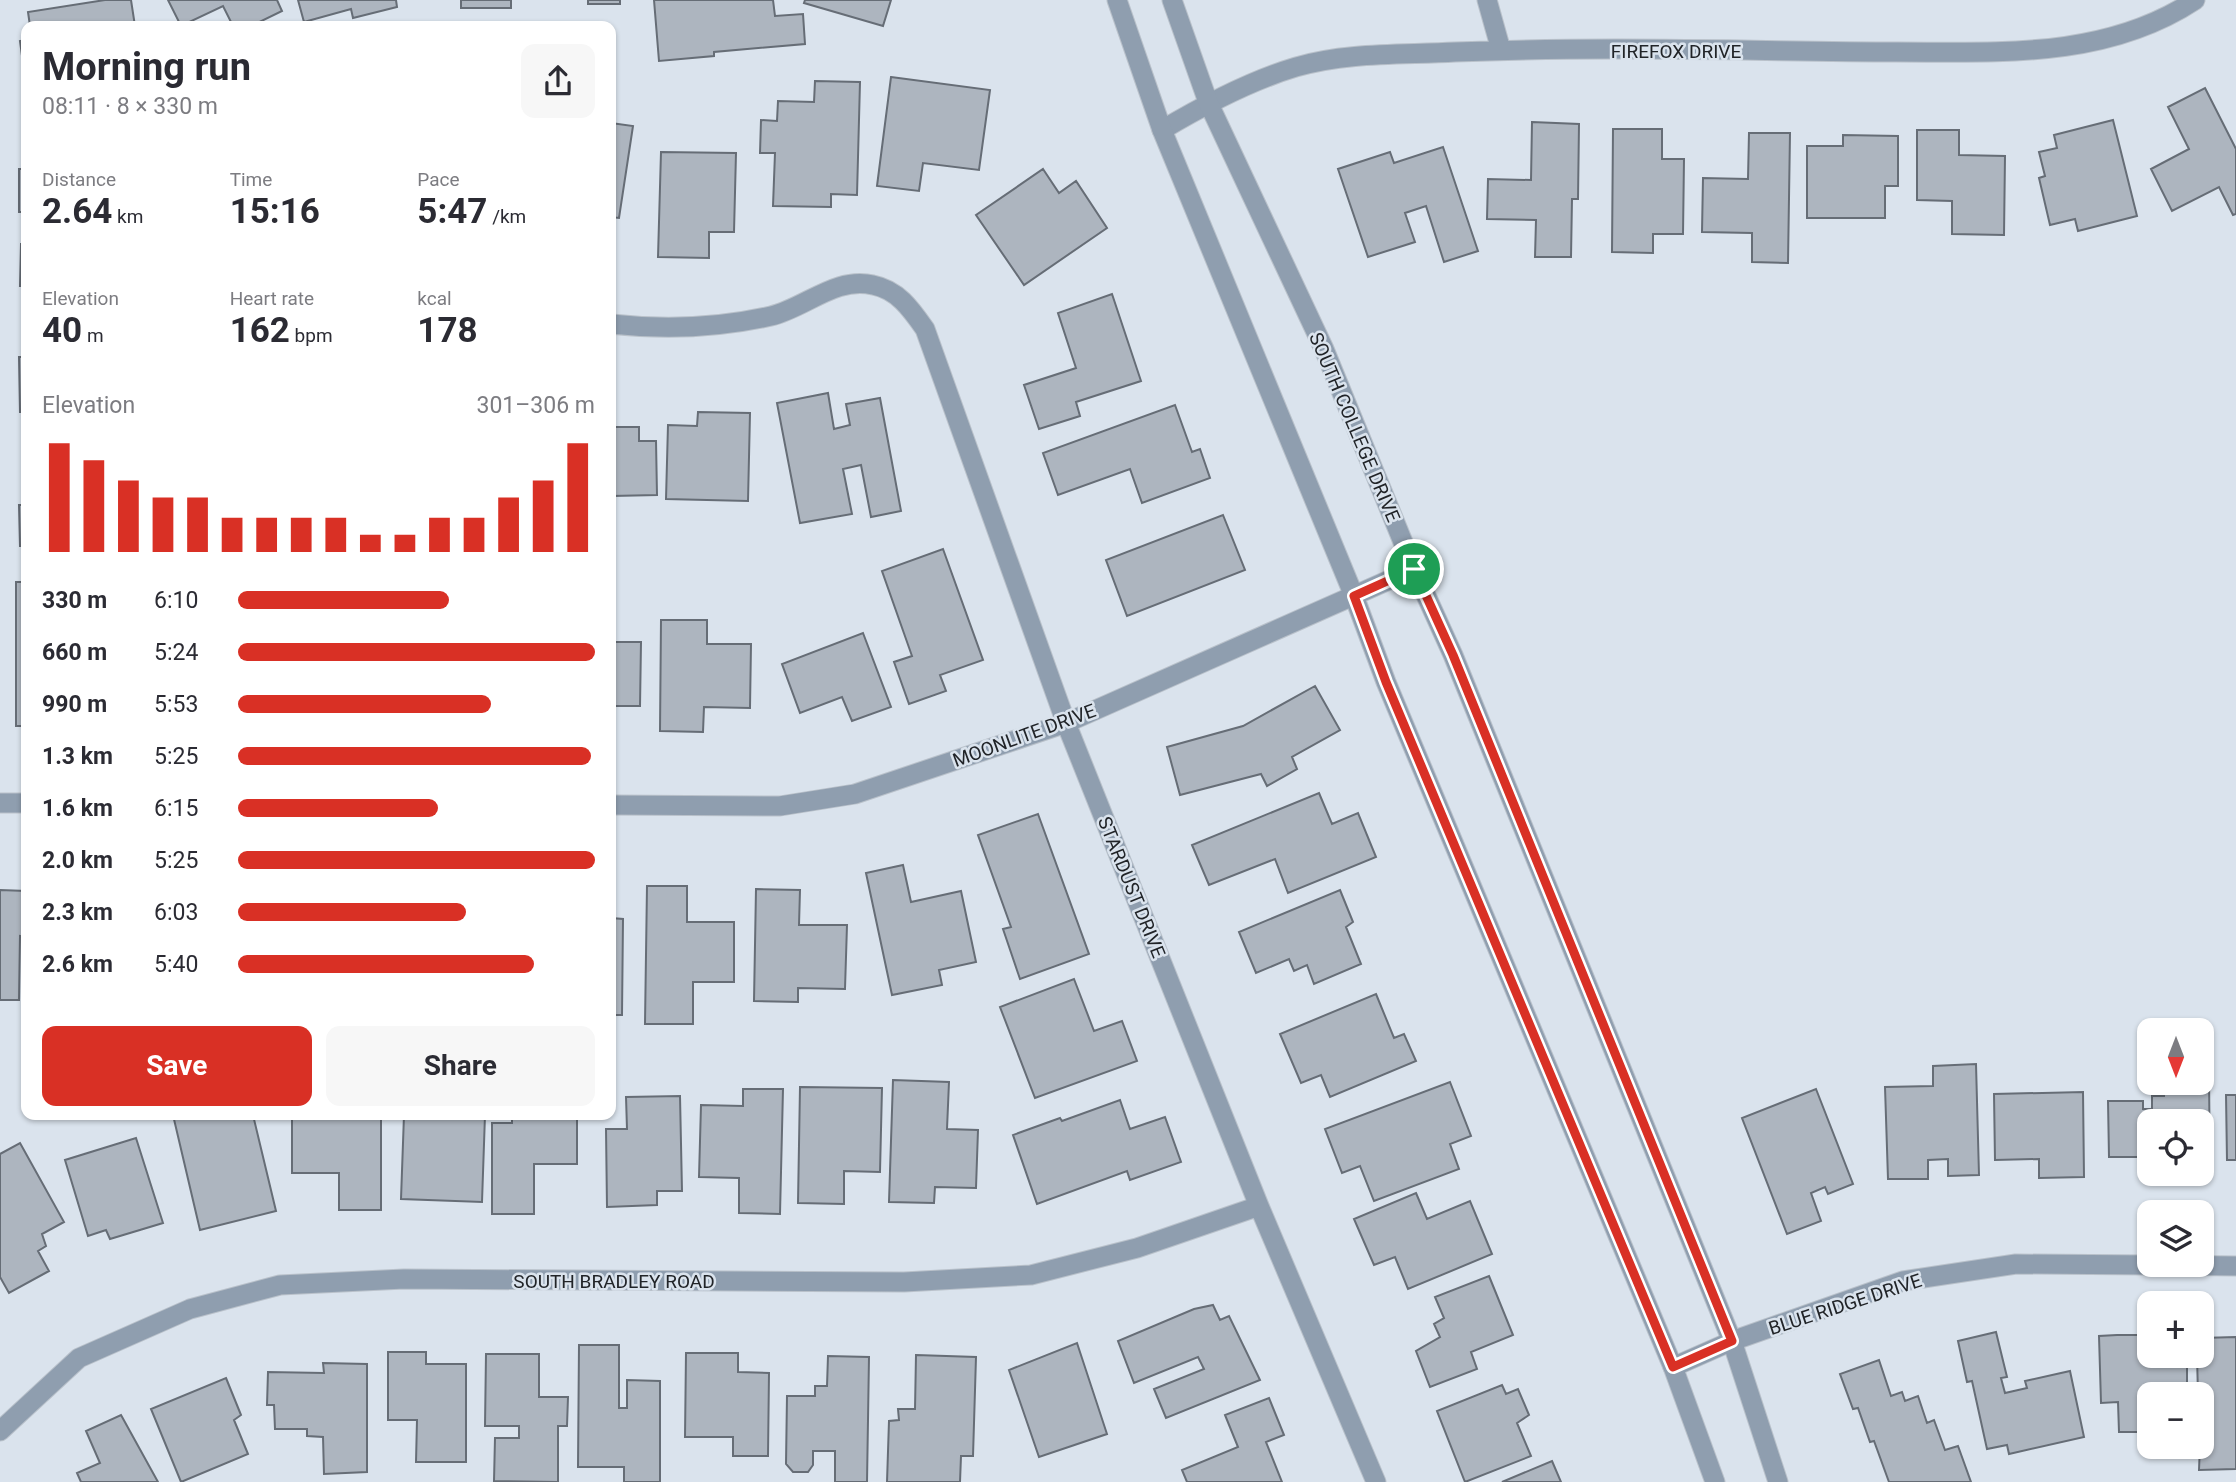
<!DOCTYPE html>
<html lang="en">
<head>
<meta charset="utf-8">
<style>
  :root { --surface:#fff; --page:#f7f7f7; --text:#2b2b33; --muted:#7c7c81; --accent:#d93025 }
  body { margin:0; font-family:Roboto,sans-serif; background:var(--page); color:var(--text); height:100vh; display:flex; flex-direction:column; font-size:26px; white-space:nowrap }
  * { box-sizing:border-box; margin:0 }
  p { font-size:23px; color:var(--muted) }
  .icon { flex:none; width:38px; height:38px; fill:none; stroke:currentColor; stroke-width:2; stroke-linecap:round; stroke-linejoin:round }
  .map { position:relative; flex:1; overflow:hidden }
  .drawer { position:absolute; left:21px; top:21px; width:595px; height:1099px; display:flex; flex-direction:column; background:var(--surface); border-radius:14px; box-shadow:0 2px 5px #0004 }
  .drawer>* { flex:none }
  .needle { width:46px; rotate:180deg }
  .fabs { position:absolute; left:2137px; top:1018px; display:grid; gap:14px }
  .fabs a { display:grid; place-items:center; width:77px; height:77px; border-radius:14px; background:var(--surface); box-shadow:0 2px 5px #0004; font-size:35px }
  .pin { position:absolute; display:grid; place-items:center; width:60px; height:60px; color:#fff; margin:-30px; border:4px solid #fff; border-radius:50%; box-shadow:0 2px 7px #0007 }
  .round { display:grid; place-items:center; flex:none; width:74px; height:74px; border-radius:14px; background:var(--page) }
  .head { display:flex; align-items:center; justify-content:space-between; height:119px; padding:0 21px }
  h1 { font-size:38px; font-weight:700; line-height:52px }
  .stats { display:grid; grid-template-columns:repeat(3,1fr); gap:10px; height:119px; padding:7px 21px }
  .stats div { display:grid; align-content:center }
  .stats b { font-size:35px; font-weight:700 }
  .stats small { font-size:19px; font-weight:400 }
  .stats p { font-size:19px }
  .chart { height:196px; padding:14px 21px }
  .chart p { display:flex; justify-content:space-between }
  .chart svg { width:100%; height:126px; margin-top:7px; stroke:var(--accent); stroke-width:6 }
  .action { display:flex; gap:14px; margin-top:auto; padding:14px 21px }
  .action a { flex:1; height:80px; border-radius:14px; background:var(--accent); color:#fff; font-size:28px; font-weight:700; line-height:80px; text-align:center }
  .action a+a { background:var(--page); color:var(--text) }
  ul { padding:0 21px; list-style:none; font-size:23px }
  li { display:grid; grid-template-columns:112px 84px 1fr; align-items:center; height:52px }
  li i { height:18px; border-radius:9px; background:var(--accent) }
  .map>svg:first-child { display:block }
  .building { fill:#adb5bf; stroke:#666d76; stroke-width:2 }
  .lines { fill:none; stroke-linecap:round; stroke-linejoin:round }
  .minor-casing { stroke:#b9c1ca; stroke-width:21 }
  .tertiary-casing { stroke:#b9c1ca; stroke-width:21 }
  .minor { stroke:#8f9eaf; stroke-width:19 }
  .tertiary { stroke:#8f9eaf; stroke-width:19 }
  .route-casing { stroke:#fff; stroke-width:14 }
  .route { stroke:#d93025; stroke-width:9 }
  .labels { text-anchor:middle; stroke-width:5; stroke-linejoin:round; paint-order:stroke }
  .street-label { font-size:19px; fill:#212428; stroke:#dae3ed }
</style>
</head>
<body>
<div class="map">
<svg width="2236" height="1482" viewBox="0 0 2236 1482">
  <rect width="100%" height="100%" fill="#dae3ed"/>
  <path class="building" d="M105,0H131L135,26H30L28,12Z
    M168,0H277L282,11L251,26H233L223,6L181,26Z
    M298,0H396L397,7L353,18L351,9L304,22Z
    M461,0H511V8H461Z
    M588,0H620V4H588Z
    M654,0H773L775,16L803,14L805,44L714,52V56L659,61Z
    M805,0H891L883,26L804,3Z
    M26,40V85L20,41Z
    M891,77L990,90L979,170L923,163L919,191L877,186Z
    M815,81L860,82L857,195L831,194V207L773,206L775,153H760L761,120L777,121L778,101L814,102Z
    M2205,88L2236,149V214L2233,215L2219,187L2172,211L2151,169L2189,149L2168,107Z
    M2113,120L2137,216L2078,231L2075,219L2050,225L2039,178L2045,176L2039,152L2057,148L2054,135Z
    M1532,122L1579,124L1578,199H1572L1571,257H1535L1536,220L1487,219L1488,179L1531,180Z
    M611,123L633,126L619,218L611,217Z
    M1613,129H1662V159H1684L1683,234H1653V253L1612,252Z
    M1917,130H1959V155L2005,156L2004,235L1952,234V201L1917,200Z
    M1749,133H1790L1788,263L1752,262V233L1702,232L1703,178L1748,179Z
    M1843,135L1898,136V186H1885V218H1807V146H1843Z
    M1443,147L1478,251L1444,262L1426,206L1405,213L1415,242L1368,257L1338,169L1390,152L1394,163Z
    M661,152L736,153L734,232H709V258L658,257Z
    M19,169H26V212H19Z
    M1043,169L1059,193L1076,181L1107,228L1024,285L976,215Z
    M21,244H26V286H20Z
    M1112,294L1141,381L1076,402L1080,416L1039,429L1024,385L1076,368L1058,313Z
    M19,357H26V412H20Z
    M828,393L834,429L850,425L846,404L880,398L901,511L871,517L861,465L843,469L852,514L800,523L777,403Z
    M1175,405L1192,452L1200,449L1210,478L1142,503L1130,469L1058,495L1043,453Z
    M698,412L750,413L748,501L666,499L668,425L697,426Z
    M611,427H639V441H656L657,495L612,496L613,543H611Z
    M19,505H26V546H20Z
    M1223,515L1245,570L1127,616L1106,560Z
    M943,549L983,660L940,675L946,691L909,704L894,662L912,656L882,571Z
    M16,582H26V726H16Z
    M661,620H707V644H751L750,708L704,707L703,732L660,731Z
    M863,633L891,707L852,721L842,697L800,713L782,664Z
    M611,642H641L640,706H611Z
    M1315,686L1340,730L1292,757L1297,769L1267,786L1261,774L1180,795L1167,747L1243,726Z
    M1319,793L1332,824L1358,813L1376,857L1288,893L1275,859L1209,885L1192,845Z
    M1038,814L1089,954L1020,979L1003,929L1011,927L978,835Z
    M903,865L911,902L961,891L976,962L939,970L942,985L892,995L866,873Z
    M647,886H687V922H734V982H693V1024H645Z
    M756,889L800,890L799,925H847L845,989L798,988V1002L754,1001Z
    M0,890L26,891V937L20,936L19,1000H0Z
    M1340,890L1353,922L1346,927L1361,964L1314,984L1307,965L1294,971L1289,959L1256,973L1239,932Z
    M611,918L623,919L622,1015H611Z
    M1074,979L1094,1031L1122,1021L1137,1061L1035,1098L1000,1007Z
    M1376,994L1394,1038L1404,1034L1416,1061L1330,1097L1321,1075L1301,1083L1280,1034Z
    M1976,1064L1979,1175L1948,1176V1159L1928,1160V1179H1888L1885,1087L1933,1086V1066Z
    M2202,1076H2209L2210,1177L2164,1178V1174H2202V1122H2149V1157H2109L2108,1101H2143V1109H2152V1096H2164V1083H2202Z
    M893,1080L949,1082L947,1129L978,1130L976,1188L935,1187L934,1203L889,1202Z
    M1450,1082L1471,1136L1450,1144L1459,1169L1374,1201L1360,1166L1342,1173L1325,1129Z
    M800,1087L882,1088L880,1172L844,1171V1204L798,1203Z
    M743,1089H783L780,1214L739,1213V1178L699,1177L701,1105L743,1106Z
    M1816,1089L1853,1184L1828,1194L1825,1187L1811,1193L1821,1221L1787,1234L1742,1118Z
    M2083,1092L2084,1177L2039,1178V1159L1995,1160L1994,1094Z
    M2226,1095H2236V1160H2227Z
    M680,1096L682,1191H657V1205L607,1207L606,1129H627L626,1097Z
    M1120,1100L1130,1129L1165,1117L1181,1162L1130,1180L1127,1171L1037,1204L1013,1135L1060,1118L1062,1121Z
    M173,1115H253L276,1211L200,1230Z
    M292,1115H381V1210H339V1173H292Z
    M404,1115H485L482,1202L401,1199Z
    M512,1115H577V1164H534V1214H492V1123H512Z
    M136,1138L163,1223L110,1239L106,1230L88,1236L65,1160Z
    M20,1143L64,1222L42,1234L46,1246L38,1251L49,1271L9,1293L0,1277V1154Z
    M1416,1193L1427,1219L1470,1201L1492,1254L1408,1289L1395,1257L1374,1265L1354,1219Z
    M1489,1276L1513,1335L1471,1352L1477,1369L1430,1387L1416,1351L1440,1337L1434,1324L1444,1318L1435,1297Z
    M1213,1305L1220,1320L1229,1316L1260,1380L1166,1418L1154,1389L1204,1369L1198,1357L1134,1383L1118,1341L1194,1309Z
    M1996,1332L2007,1377L2001,1378L2005,1393L2027,1388L2025,1381L2070,1371L2084,1437L2009,1454L2007,1445L1987,1449L1972,1381L1967,1382L1958,1341Z
    M2117,1335H2149V1356H2154V1360H2187V1395H2149V1432H2119L2118,1402L2101,1403L2099,1336Z
    M2236,1337V1469L2199,1470L2202,1395H2198L2197,1356H2202V1338Z
    M1077,1343L1107,1434L1039,1457L1009,1370Z
    M579,1345H619V1408H627V1380L660,1381V1482H624V1467H578Z
    M388,1352H426V1364H466V1462H416L417,1420H388Z
    M686,1353H738V1372L769,1373L768,1456H733V1437H685Z
    M486,1354H539V1397H568L567,1426H558V1482L494,1481L495,1438H519V1426H485Z
    M916,1355L976,1357L973,1456H961L960,1482H887L889,1421L899,1420L898,1409H915Z
    M828,1356L869,1357L867,1482H835V1451H813V1465L808,1472H793L786,1464L787,1396H815V1386H827Z
    M1879,1360L1891,1396L1902,1392L1905,1401L1918,1396L1927,1423L1934,1420L1945,1450L1958,1446L1971,1482H1889L1874,1441L1870,1442L1858,1408L1853,1409L1840,1374Z
    M323,1363L367,1364V1472L324,1474L323,1437L307,1436V1429H275L274,1405H267L268,1372L324,1373Z
    M226,1378L241,1415L234,1420L248,1454L181,1482L151,1409Z
    M1502,1385L1506,1394L1518,1389L1529,1415L1517,1423L1531,1456L1465,1482L1437,1411Z
    M1269,1398L1284,1435L1266,1442L1282,1482H1187L1182,1470L1238,1447L1225,1415Z
    M121,1415L158,1482H81L77,1473L100,1463L86,1431Z
    M1552,1461L1561,1482H1502Z"/>
  <g class="lines">
    <g class="minor-casing">
      <path id="minor" d="M1487,0L1501,50
        M1162,130C1204,105 1249,81 1296,67C1347,52 1403,55 1455,52C1602,46 1750,51 1897,52C1999,52 2106,59 2195,0
        M611,324C665,330 718,328 771,316C805,308 836,276 873,285C898,290 911,309 925,329L1066,723L1259,1206L1376,1482
        M0,803H26
        M611,805L780,806L855,794L1066,723L1414,569
        M2154,1265L2236,1266
        M1673,1367L1732,1341L1903,1281L2016,1264L2149,1265
        M0,1431L79,1358L190,1309L280,1285L404,1279L904,1282L1031,1275L1137,1248L1259,1206"/>
    </g>
    <g class="tertiary-casing">
      <path id="tertiary" d="M1117,0L1162,130L1354,596L1386,682L1673,1367L1715,1482
        M1172,0L1208,102L1324,349L1414,569L1453,655L1732,1341L1778,1482"/>
    </g>
    <use href="#minor" class="minor"/>
    <use href="#tertiary" class="tertiary"/>
  </g>
  <g class="lines">
    <g class="route-casing">
      <path id="route" d="M1414,569L1453,655L1732,1341L1673,1367L1386,682L1354,596Z"/>
    </g>
    <use href="#route" class="route"/>
  </g>
  <g class="labels">
    <g class="street-label">
      <text x="1676" y="58">FIREFOX DRIVE</text>
      <text transform="translate(1355 427) rotate(67)" y="7">SOUTH COLLEGE DRIVE</text>
      <text transform="translate(1024 735) rotate(-20)" y="7">MOONLITE DRIVE</text>
      <text transform="translate(1132 887) rotate(68)" y="7">STARDUST DRIVE</text>
      <text x="614" y="1288">SOUTH BRADLEY ROAD</text>
      <text transform="translate(1845 1304) rotate(-18)" y="7">BLUE RIDGE DRIVE</text>
    </g>
  </g>
</svg>
<div class="fabs">
<a><svg class="needle" viewBox="-14 -14 28 28"><path d="M0-13l5 13h-10z" fill="#e53935"/><path d="M0 13l5-13h-10z" fill="#7c7c81"/></svg></a>
<a><svg class="icon" aria-label="locate" viewBox="0 0 24 24"><circle cx="12" cy="12" r="6"/><path d="M12 2v4M12 18v4M2 12h4M18 12h4"/></svg></a>
<a><svg class="icon" aria-label="layers" viewBox="0 0 24 24"><path d="M12 4l9 5-9 5-9-5zM3 14l9 5 9-5"/></svg></a>
<a>+</a>
<a>−</a>
</div>
<div class="pin" style="left:1414px;top:569px;background:#1e9e55"><svg class="icon" aria-label="arrive" viewBox="0 0 24 24"><path d="M6 21V4h12l-3 4 3 4H6"/></svg></div>
<section class="drawer">
<div class="head"><div><h1>Morning run</h1><p>08:11 · 8 × 330 m</p></div><a class="round"><svg class="icon" aria-label="share" viewBox="0 0 24 24"><path d="M12 15V3M7 8l5-5 5 5M5 13v7h14v-7"/></svg></a></div>
<div class="stats">
<div><p>Distance</p><b>2.64<small> km</small></b></div>
<div><p>Time</p><b>15:16</b></div>
<div><p>Pace</p><b>5:47<small> /km</small></b></div>
</div>
<div class="stats">
<div><p>Elevation</p><b>40<small> m</small></b></div>
<div><p>Heart rate</p><b>162<small> bpm</small></b></div>
<div><p>kcal</p><b>178</b></div>
</div>
<div class="chart"><p><span>Elevation</span>301–306 m</p>
<svg viewBox="0 0 160 44" preserveAspectRatio="none"><path d="M5 44V6M15 44V12M25 44V19M35 44V25M45 44V25M55 44V32M65 44V32M75 44V32M85 44V32M95 44V38M105 44V38M115 44V32M125 44V32M135 44V25M145 44V19M155 44V6"/></svg>
</div>
<ul>
<li><b>330 m</b>6:10<i style="width:59%"></i></li>
<li><b>660 m</b>5:24<i style="width:100%"></i></li>
<li><b>990 m</b>5:53<i style="width:71%"></i></li>
<li><b>1.3 km</b>5:25<i style="width:99%"></i></li>
<li><b>1.6 km</b>6:15<i style="width:56%"></i></li>
<li><b>2.0 km</b>5:25<i style="width:100%"></i></li>
<li><b>2.3 km</b>6:03<i style="width:64%"></i></li>
<li><b>2.6 km</b>5:40<i style="width:83%"></i></li>
</ul>
<div class="action"><a>Save</a><a>Share</a></div>
</section>
</div>
</body>
</html>
